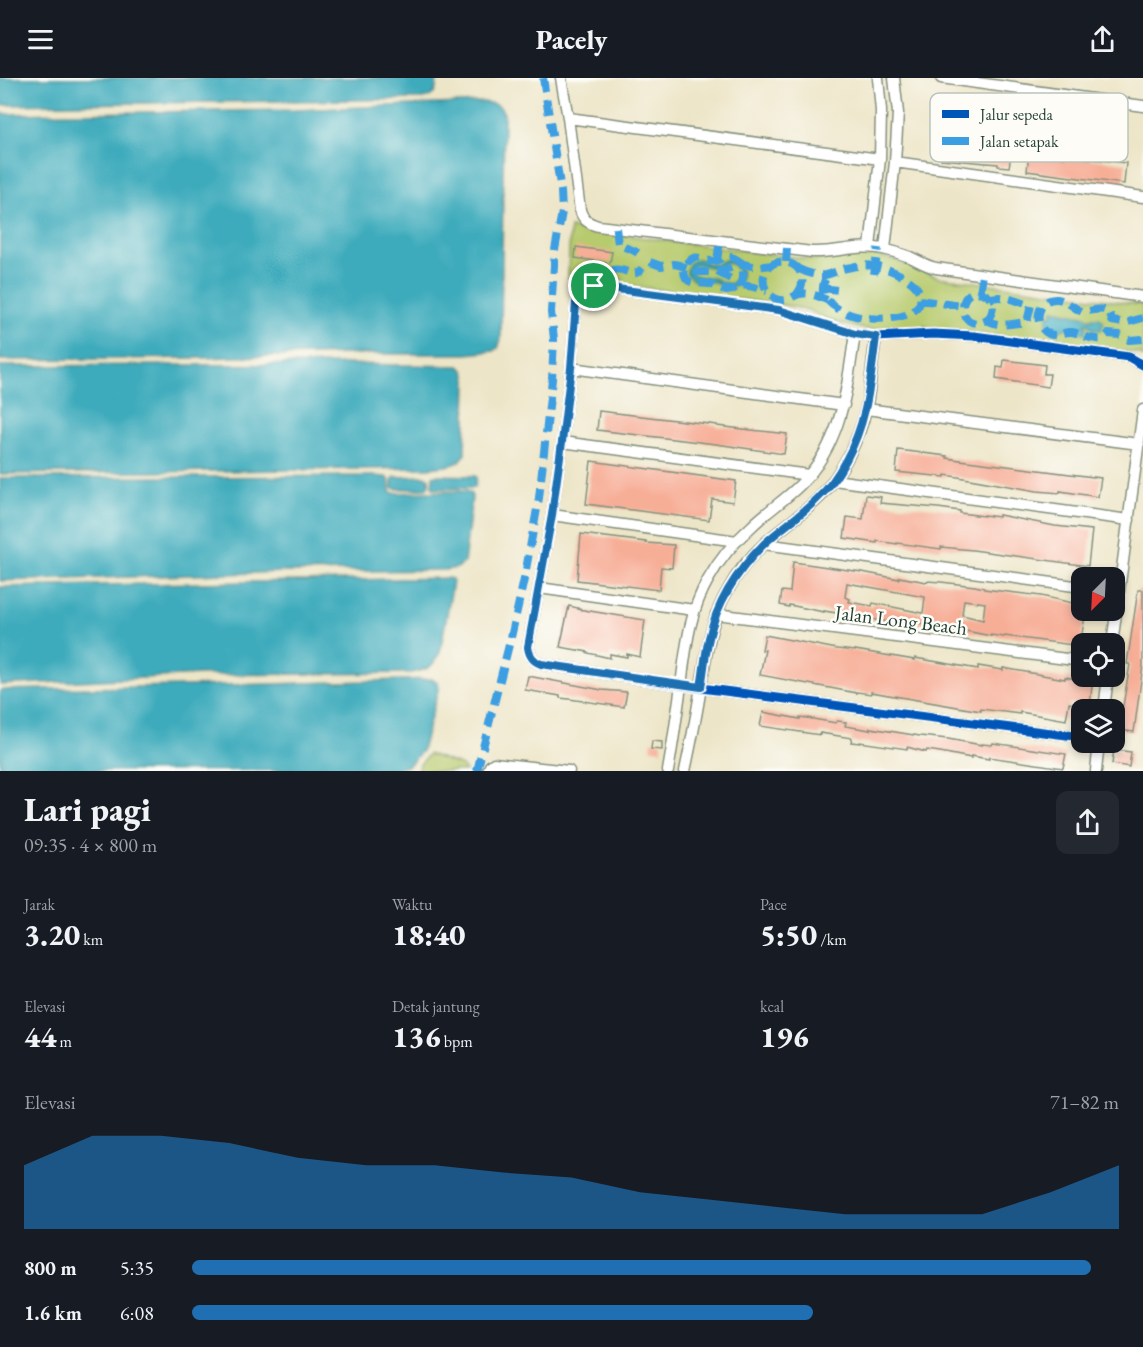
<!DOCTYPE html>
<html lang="id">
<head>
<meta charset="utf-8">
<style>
  :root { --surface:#171b24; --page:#242831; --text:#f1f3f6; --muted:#9ea1a6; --accent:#1f6fb2 }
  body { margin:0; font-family:"EB Garamond",serif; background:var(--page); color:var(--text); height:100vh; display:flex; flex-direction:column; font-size:22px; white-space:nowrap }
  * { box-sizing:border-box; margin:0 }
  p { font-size:20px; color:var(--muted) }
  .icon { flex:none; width:33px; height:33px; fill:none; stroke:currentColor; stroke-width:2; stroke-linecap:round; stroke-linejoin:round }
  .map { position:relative; height:693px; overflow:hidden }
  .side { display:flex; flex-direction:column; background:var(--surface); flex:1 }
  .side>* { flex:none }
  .needle { width:39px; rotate:204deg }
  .controls { position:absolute; left:1071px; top:489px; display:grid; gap:12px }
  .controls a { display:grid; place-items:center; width:54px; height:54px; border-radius:12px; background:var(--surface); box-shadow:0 3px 9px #0003; font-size:30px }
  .pin { position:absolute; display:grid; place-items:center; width:51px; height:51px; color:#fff; margin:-26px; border:3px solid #fff; border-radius:50%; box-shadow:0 2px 6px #0007 }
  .round { display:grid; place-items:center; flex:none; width:63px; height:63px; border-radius:12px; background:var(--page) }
  .headline { display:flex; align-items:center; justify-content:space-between; height:102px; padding:0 24px }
  h1 { font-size:33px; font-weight:800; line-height:45px }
  .stats { display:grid; grid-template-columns:repeat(3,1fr); gap:9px; height:102px; padding:6px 24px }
  .stats div { display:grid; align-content:center }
  .stats b { font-size:30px; font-weight:800 }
  .stats small { font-size:16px; font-weight:400 }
  .stats p { font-size:16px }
  .chart { height:168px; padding:12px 24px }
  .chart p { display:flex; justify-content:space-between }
  .chart svg { width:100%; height:108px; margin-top:6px; fill:var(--accent); opacity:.7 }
  ul { padding:0 24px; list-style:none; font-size:20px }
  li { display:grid; grid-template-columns:96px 72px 1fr; align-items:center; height:45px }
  li i { height:15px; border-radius:8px; background:var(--accent) }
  header { display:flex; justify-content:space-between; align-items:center; height:78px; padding:0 24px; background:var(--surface); font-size:27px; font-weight:800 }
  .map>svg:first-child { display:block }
  .green { fill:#b7ca6d; stroke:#6b8450; stroke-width:1.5 }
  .water { fill:#3eabbc; stroke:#2e7478; stroke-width:1.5; fill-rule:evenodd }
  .building { fill:#f7ae97; fill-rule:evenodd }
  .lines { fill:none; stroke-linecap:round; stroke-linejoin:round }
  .street-casing { stroke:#86917e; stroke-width:13 }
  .street { stroke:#fff; stroke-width:10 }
  .quiet { stroke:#3c9ee2; stroke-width:8; stroke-dasharray:15 8; stroke-linecap:butt }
  .cycleway-casing { stroke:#fdfcf7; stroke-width:13 }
  .cycleway { stroke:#0057b8; stroke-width:9 }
  .route-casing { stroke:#fff; stroke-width:12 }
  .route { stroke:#1f6fb2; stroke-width:8 }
  .labels { text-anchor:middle; stroke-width:5; stroke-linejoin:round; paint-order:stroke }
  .street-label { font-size:20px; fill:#1f3d34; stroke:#fdfcf7 }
  .key { fill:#fdfcf7; stroke:#bac3bc; stroke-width:1.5 }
  .key-label { font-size:16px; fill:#1f3d34 }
</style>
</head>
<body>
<header><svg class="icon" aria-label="menu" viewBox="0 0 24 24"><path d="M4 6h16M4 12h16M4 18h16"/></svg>Pacely<svg class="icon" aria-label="share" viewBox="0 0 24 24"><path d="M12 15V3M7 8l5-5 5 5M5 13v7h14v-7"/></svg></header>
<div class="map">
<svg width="1143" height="693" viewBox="0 0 1143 693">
  <rect width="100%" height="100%" fill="#fdfcf7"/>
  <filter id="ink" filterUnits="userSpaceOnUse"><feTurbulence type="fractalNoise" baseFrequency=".0167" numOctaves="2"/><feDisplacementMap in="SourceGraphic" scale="12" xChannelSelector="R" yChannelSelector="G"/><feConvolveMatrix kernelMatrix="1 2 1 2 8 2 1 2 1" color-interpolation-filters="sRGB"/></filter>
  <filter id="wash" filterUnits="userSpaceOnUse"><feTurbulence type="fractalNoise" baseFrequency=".008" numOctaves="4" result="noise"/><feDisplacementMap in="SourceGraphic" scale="24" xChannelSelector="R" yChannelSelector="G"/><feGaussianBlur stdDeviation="1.35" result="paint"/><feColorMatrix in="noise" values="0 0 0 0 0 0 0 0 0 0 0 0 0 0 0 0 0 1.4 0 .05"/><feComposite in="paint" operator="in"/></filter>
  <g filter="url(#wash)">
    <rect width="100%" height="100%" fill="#ede5c7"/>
    <path class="green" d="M570,150L816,182C825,180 834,177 843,176C878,173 908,186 938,199L1143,227V279L1139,276L1128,274L923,248C891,256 861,253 830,242C822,240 816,235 808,232C802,230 796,230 790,228L568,200Z
      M429,676L462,688L466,693H418L420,686Z"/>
    <path class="water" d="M0,0H437C436,14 437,17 423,21L0,27Z
      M483,24C495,26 500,25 504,36L501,261L498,270L494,273L467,276H351L199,280L0,282V36L295,32Z
      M699,181C703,183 708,186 712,186C721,186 727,177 735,183C745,189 743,207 731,210C724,212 720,207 714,204C707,202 701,205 695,203C691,201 690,199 687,196C686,188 690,182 699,181ZM728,185L734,187C739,194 738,201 730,206C723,206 722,203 716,201C707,197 700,202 692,195V189L696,186L714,190Z
      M1053,232L1087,239L1089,242L1093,240H1099L1102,242L1104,245L1101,252H1094L1087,245L1085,246L1087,251L1085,255C1079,255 1076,251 1071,250C1064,249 1059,254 1052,253C1047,248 1046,244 1048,237H1052Z
      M347,286L459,288L465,293L467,301L465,376C459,390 442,388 428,390L0,396V288Z
      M435,397L475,398L476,399L475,409L473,410L435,411L432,409L433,398Z
      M375,398L386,399L389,401L390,413L393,415L466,413L471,416L472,419L464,485L457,490L445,492L285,494L0,503V400Z
      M425,398L429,400V406L426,411H396L392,410V402L395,399Z
      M447,500L452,501L453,504L440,574C432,591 428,591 411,595L201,597L0,607V509Z
      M432,601L438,605L439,609L422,673L408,688L393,692L0,693V612L271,606Z"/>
    <g id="blocks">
      <path class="building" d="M972,64L994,66V68L1012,71L1009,89L998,88V86L941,81L943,65L971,68Z
        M1029,74L1041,75V77L1065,80V78L1126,85L1124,106L1027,93Z
        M576,169L612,174L610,185L575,180Z
        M1004,282L1045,287L1044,296H1050L1048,309L996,301L997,289L1003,290Z
        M599,333L717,347V348L787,356L784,376L716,366L597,352Z
        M898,372L947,378V380L967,383L1101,400L1098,419L1060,413V415L1037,413L958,399L945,397V399L896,394Z
        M591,383L736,403L733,424L712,421L709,442L586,426Z
        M866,417L881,419L880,425L938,430L960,433V435L984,438V437L999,439V437L1055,448L1092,452L1088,488L973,472L941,469V471L897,465V466L877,463V465L844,460L847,439L863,441Z
        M581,456L646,464V465L674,467L672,490L661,489L659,512L577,502Z
        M793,484L862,494L899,501V499L927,504V503L941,504L975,508L984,510V511L1041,518L1082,527V532H1086L1080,568L1005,558L1004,559L991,557V558L931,546V547L914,544L913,548L864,540V542L855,540V538L824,533V534L789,527V529L780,527L782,513L790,514ZM847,505L925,519L923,535L873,525L872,528L849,524L850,521L845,519ZM964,522L985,525L983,542L962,537Z
        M1138,512H1143V587L1134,654L1119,652L1130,586H1127Z
        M569,528L578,530V531L645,542L640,579L627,576V579L610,576V580L588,575V574L560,569Z
        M765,557L837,571L855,573V572L915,582V580L978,591V588L1003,592V590L1065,601V599L1082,602V598H1093L1090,628L1069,625L1066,642L1020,634V636L981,631V633L871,614V616L857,614V615L760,597L765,572H762Z
        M528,598L602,612L627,614L624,629L569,621L560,620V618L525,612Z
        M763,634L800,641V639L813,641L836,645L837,643L846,644L845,648L870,652V650L920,658L948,661L982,667V666L992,667L993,665L1066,676L1063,690L989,679V681L971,678V680L940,674L927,672L926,674L907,669V671L860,664V665L851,664L852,660L820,655V657L807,655L760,648Z
        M652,663L662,664V672L651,671Z
        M1114,672L1131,674L1129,689L1112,686Z"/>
    </g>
  </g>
  <g filter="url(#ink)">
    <use href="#blocks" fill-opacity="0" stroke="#86917e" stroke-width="1.5"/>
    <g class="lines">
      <g class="street-casing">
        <path id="street" d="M561,0L568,40L580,132C583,142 588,145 598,148L812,174C836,175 859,166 883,171C892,173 902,176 910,179C919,183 926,188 936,190L1143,219
          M941,0L1143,28
          M568,40L880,81
          M895,84L1143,119
          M870,169L880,81L881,33L878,0
          M885,171L895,84L898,35L894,0
          M571,290L844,327
          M866,331L1139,366
          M562,364L809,397
          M834,402L1129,442
          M552,437L737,463
          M764,466L1082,509
          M539,510L694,532
          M716,536L1082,583
          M1112,566L1143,332
          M1104,632L1108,598
          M1082,659L701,610L541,586L533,582L528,569L552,437L562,364L571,290L576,226L582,214L587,211L594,208L779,232L855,256L876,259L933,256L974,258L1129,279L1143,287
          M488,693L490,688L494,685L569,693
          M668,693C673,665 677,636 681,607C686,570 689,535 708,502C719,482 734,464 751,449C766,434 785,422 800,407C843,364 846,313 855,256
          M685,693C691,665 697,636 701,608C707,574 710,542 728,512C737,495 750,479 764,466C782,449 803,436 820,419C842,395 859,362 866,331C871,307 872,283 876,259
          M1096,693L1099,664"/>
      </g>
      <use href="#street" class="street"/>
      <path class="quiet" d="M616,150L618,166C627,172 633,169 642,179
        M717,183L720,162
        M650,184L661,188L674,186L679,187L698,194H717L741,206
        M786,184L787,170
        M799,191C807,195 816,198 825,197C835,195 842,190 852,189C859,187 867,187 875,188C888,190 916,201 920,216C927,245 868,243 852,237C840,233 829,227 823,216C822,206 824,201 831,195
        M717,194L743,186L757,189L772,187
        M874,196L878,170
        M740,208L743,197V186C737,181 730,176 722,180C718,182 718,183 714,183C704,184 697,174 688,184C686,186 684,190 684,192C684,209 700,204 709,206C715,207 720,212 727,213C733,213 734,210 740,208C748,206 759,211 767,213
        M598,209C601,205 603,199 606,196C621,182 633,205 642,190
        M822,210L838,212
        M980,214L983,197
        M797,216C818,189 772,169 764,198C761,211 773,224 786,222C791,221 795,217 799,216C809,214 818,218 827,222
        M920,222L962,228
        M1143,240L1124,245L1112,243C1108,225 1095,233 1082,234C1074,230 1066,222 1057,221C1038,219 1031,248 1049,256C1058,260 1066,251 1076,255C1085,258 1091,262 1102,261L1108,256L1120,257L1129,262L1143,261
        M987,242C995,234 996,219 982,215C955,207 957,257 987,242C999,250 1014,245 1027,244L1031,227C1017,225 1003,215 990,221
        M477,693L512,555L525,497L539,420L552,301L554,261L551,234L555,172L562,134L561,113L543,0"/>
      <g class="cycleway-casing">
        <path id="cycleway" d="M1082,659L701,610L541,586L533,582L528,569L552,437L562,364L571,290L576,226L582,214L587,211L594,208L779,232L855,256L876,259L933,256L974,258L1129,279L1143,287"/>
      </g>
      <use href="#cycleway" class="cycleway"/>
    </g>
  </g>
  <g class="lines" filter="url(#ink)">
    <g class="route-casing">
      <path id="route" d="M594,208L779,232L855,256L876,259C870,303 868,342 846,382C839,395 830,409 819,419C802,437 781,450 764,466C738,492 717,524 709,560C705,576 704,593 701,609L541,586C533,583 529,578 528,569L552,437L562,364L571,290L576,225L582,214L587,211Z"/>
    </g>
    <use href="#route" class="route"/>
  </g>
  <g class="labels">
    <g class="street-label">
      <text transform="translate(901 542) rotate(7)" y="7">Jalan Long Beach</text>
    </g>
  </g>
  <rect x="930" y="15" width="198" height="69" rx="9" class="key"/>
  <rect x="942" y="32" width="27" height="8" fill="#0057b8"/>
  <rect x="942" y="59" width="27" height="8" fill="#3c9ee2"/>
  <g class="key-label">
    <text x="980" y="42">Jalur sepeda</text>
    <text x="980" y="69">Jalan setapak</text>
  </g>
</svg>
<div class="controls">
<a><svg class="needle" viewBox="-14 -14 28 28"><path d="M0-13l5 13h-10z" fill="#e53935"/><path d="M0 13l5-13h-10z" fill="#9ea1a6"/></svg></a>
<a><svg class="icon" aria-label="locate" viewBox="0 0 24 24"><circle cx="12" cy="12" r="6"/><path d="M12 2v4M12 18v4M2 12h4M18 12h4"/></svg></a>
<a><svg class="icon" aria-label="layers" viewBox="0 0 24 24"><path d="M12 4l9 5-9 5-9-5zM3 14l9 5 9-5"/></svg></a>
</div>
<div class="pin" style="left:594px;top:208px;background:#1e9e55"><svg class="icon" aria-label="arrive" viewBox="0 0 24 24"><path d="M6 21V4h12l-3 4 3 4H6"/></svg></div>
</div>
<section class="side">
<div class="headline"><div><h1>Lari pagi</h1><p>09:35 · 4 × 800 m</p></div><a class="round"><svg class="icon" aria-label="share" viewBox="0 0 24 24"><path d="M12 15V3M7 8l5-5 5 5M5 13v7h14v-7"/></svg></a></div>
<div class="stats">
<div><p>Jarak</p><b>3.20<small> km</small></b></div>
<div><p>Waktu</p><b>18:40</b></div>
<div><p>Pace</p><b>5:50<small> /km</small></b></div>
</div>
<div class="stats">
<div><p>Elevasi</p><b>44<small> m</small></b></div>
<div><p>Detak jantung</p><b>136<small> bpm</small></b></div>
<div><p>kcal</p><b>196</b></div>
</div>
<div class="chart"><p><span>Elevasi</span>71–82 m</p>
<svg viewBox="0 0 160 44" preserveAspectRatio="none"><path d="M0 44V18L10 6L20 6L30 9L40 15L50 18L60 18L70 21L80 23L90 29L100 32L110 35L120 38L130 38L140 38L150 29L160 18V44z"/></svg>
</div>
<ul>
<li><b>800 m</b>5:35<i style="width:97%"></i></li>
<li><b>1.6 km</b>6:08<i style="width:67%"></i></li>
</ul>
</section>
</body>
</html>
